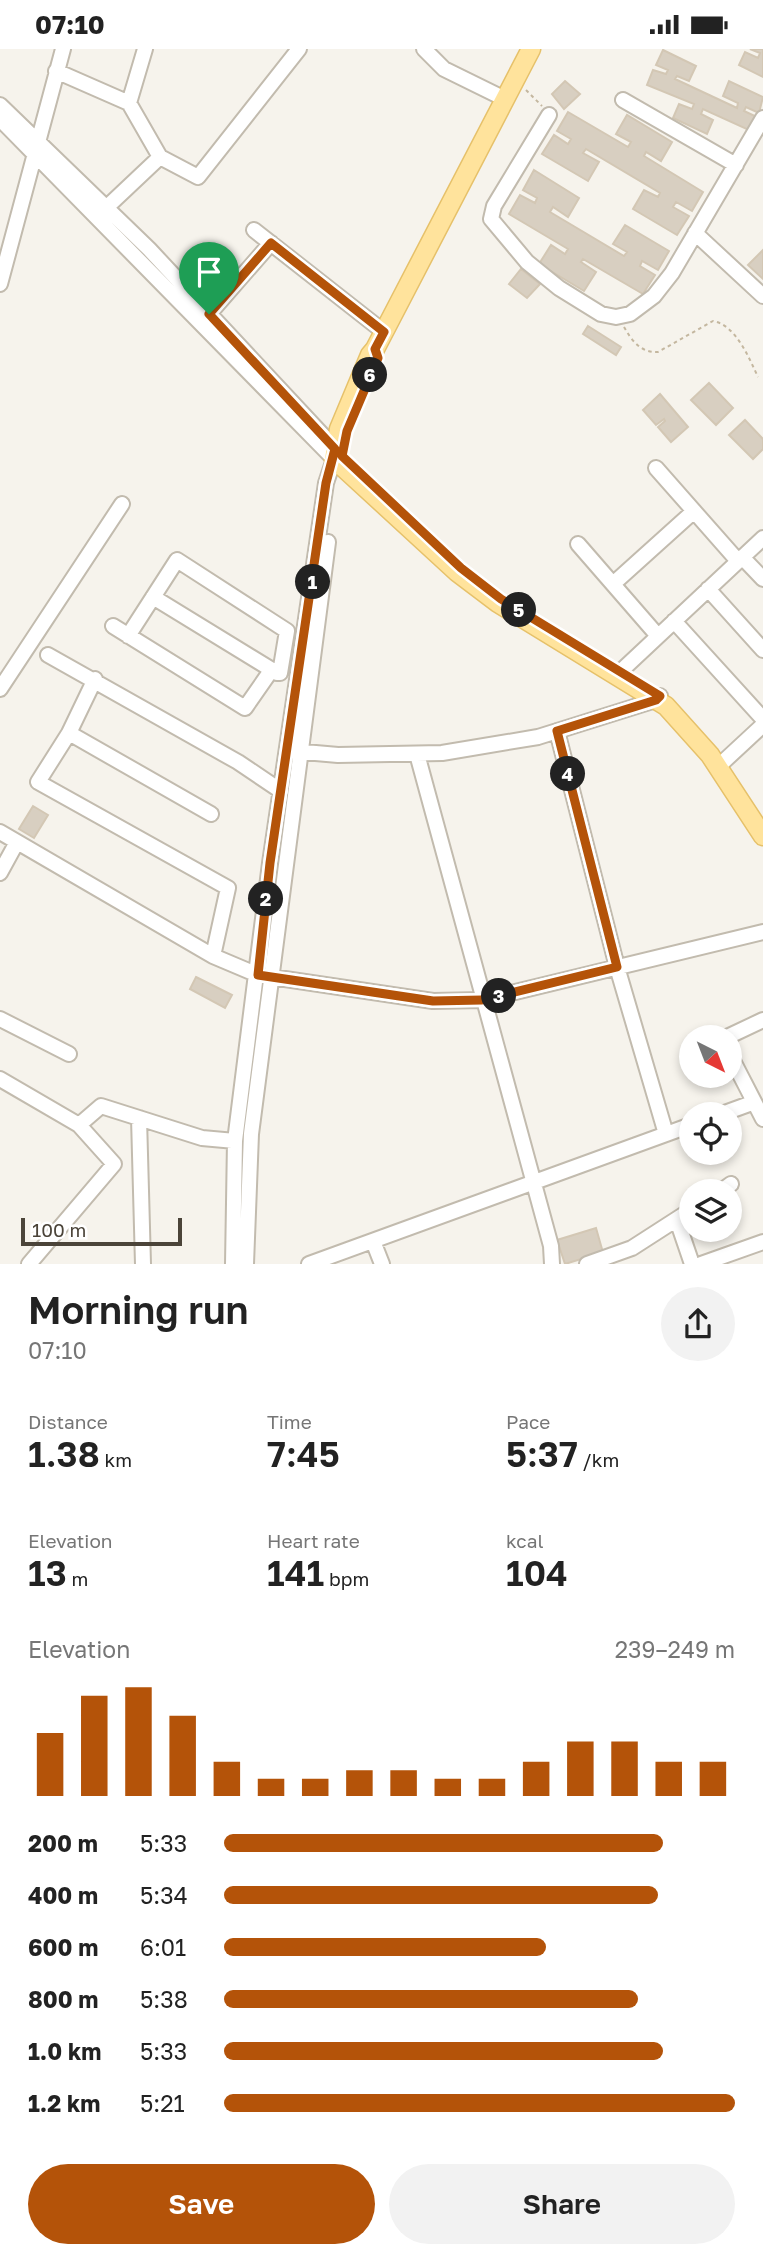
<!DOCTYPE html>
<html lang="en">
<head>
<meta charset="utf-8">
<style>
  :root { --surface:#fff; --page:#f2f2f2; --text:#222; --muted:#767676; --accent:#b45309 }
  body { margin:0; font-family:"Golos Text",sans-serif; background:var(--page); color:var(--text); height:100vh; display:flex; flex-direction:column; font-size:26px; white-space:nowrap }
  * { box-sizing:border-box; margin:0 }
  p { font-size:23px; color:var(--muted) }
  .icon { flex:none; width:38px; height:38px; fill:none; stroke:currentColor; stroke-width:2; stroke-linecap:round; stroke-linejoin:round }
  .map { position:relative; height:1215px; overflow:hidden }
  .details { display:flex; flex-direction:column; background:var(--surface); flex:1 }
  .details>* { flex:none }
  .needle { width:46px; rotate:138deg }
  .tools { position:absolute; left:679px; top:976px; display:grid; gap:14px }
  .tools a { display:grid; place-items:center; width:63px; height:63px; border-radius:50%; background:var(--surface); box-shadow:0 4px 10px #0003; font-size:35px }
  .scale { position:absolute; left:21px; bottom:18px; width:161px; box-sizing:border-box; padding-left:7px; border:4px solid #4b4439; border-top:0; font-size:19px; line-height:24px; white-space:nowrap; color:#4b4439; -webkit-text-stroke:5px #fff; paint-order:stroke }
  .pin { position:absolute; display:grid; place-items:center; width:60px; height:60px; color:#fff; margin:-72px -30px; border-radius:50% 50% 50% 0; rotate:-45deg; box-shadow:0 0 7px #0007 }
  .pin .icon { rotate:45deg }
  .km { position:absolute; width:35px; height:35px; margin:-18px; border-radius:50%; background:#222; color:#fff; font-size:19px; line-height:35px; text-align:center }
  .round { display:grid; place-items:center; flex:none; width:74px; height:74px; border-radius:37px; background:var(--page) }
  .overview { display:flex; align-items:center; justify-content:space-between; height:119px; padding:0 28px }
  h1 { font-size:38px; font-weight:600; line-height:52px }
  .stats { display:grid; grid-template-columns:repeat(3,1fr); gap:10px; height:119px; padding:7px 28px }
  .stats div { display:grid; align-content:center }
  .stats b { font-size:35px; font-weight:600 }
  .stats small { font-size:19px; font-weight:400 }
  .stats p { font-size:19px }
  .chart { height:196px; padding:14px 28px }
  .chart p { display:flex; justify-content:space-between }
  .chart svg { width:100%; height:126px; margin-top:7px; stroke:var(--accent); stroke-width:6 }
  .action { display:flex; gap:14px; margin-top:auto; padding:14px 28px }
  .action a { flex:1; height:80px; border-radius:42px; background:var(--accent); color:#fff; font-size:28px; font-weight:600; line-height:80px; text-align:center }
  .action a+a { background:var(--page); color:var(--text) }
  ul { padding:0 28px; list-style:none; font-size:23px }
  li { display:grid; grid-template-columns:112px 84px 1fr; align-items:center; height:52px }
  li i { height:18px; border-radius:9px; background:var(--accent) }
  .status { display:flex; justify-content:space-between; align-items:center; height:49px; padding:0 35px; background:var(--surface); direction:ltr }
  .status svg { height:19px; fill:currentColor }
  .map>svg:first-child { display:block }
  .building { fill:#d8cfc1; stroke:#d3c7b4; stroke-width:2 }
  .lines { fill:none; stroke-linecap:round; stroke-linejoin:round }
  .minor-casing { stroke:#c2bbae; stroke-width:18 }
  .major-casing { stroke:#e6c16a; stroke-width:21 }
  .path { stroke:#c4b79f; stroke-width:2; stroke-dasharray:3.5 3.5; stroke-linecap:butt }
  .minor { stroke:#fff; stroke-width:14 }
  .major { stroke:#ffe39c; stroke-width:18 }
  .route-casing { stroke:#fff; stroke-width:14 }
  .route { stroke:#b45309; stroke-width:9 }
</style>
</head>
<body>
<div class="status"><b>07:10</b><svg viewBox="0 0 49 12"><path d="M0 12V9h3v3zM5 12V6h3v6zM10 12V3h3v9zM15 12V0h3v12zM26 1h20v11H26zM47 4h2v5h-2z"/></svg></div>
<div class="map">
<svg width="763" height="1215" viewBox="0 0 763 1215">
  <rect width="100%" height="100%" fill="#f6f3ec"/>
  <path class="building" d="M750,0H763V28L739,16L745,3L758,9L760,4Z
    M663,1L696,17L689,32L677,27L675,30L737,59L738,54L723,47L729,32L763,48L759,64L746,58L744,62L757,68L751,82L703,60L701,65L713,71L707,85L673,69L679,55L692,60L694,55L647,36L653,21L666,25L668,21L656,16Z
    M565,32L580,45L564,60L552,45Z
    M568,63L628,98L631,93L616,85L627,66L672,93L661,112L646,103L644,107L703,143L692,162L676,153L673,158L689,167L677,186L633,160L644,141L658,148L660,144L586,100L583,104L599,113L588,132L542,105L554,86L568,95L571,90L557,82Z
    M534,121L579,149L568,168L553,158L550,163L624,207L627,203L613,195L625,176L669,202L658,221L642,212L640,217L655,226L643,245L583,210L581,213L596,223L584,242L539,215L551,196L565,205L568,200L509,165L520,146L535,154L537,149L523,141Z
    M763,201V230L748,216Z
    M521,220L540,235L527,249L509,235Z
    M588,277L621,298L616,306L583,285Z
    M709,334L733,359L716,376L691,351Z
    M660,345L688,378L671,393L658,378L665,372L664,370L656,376L643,361Z
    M745,371L763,390V400L753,410L729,386Z
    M33,757L48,766L34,789L19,780Z
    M196,928L232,946L225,959L190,940Z
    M596,1179L604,1207L594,1206L565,1215L557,1191Z"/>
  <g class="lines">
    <g class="minor-casing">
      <path id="minor" d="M424,0L444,20L505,50
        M56,22L129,54L160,108
        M623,51L736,116
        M129,54L145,0
        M0,56L149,200L329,393
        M549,66L494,157L491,170L527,213L559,239L601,265L616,268L630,265L654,247L672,224L763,69
        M0,70L334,410L326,434L270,814L235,1092L233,1215
        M107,158L160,108L198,128L299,0
        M254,181L384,283
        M695,184L763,247
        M0,235L63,0
        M209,265L271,194
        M656,419L738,512
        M578,495L658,587
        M742,508L763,530
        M613,535L694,462
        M708,540L763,601
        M153,548L277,624
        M674,572L763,670
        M113,577L245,659L270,623
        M128,587L177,511L287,582L280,624
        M48,606L238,713L281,742
        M621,622L763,489
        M95,630L69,684L38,733L228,839L213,907
        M0,640L122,455
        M557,682L617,918L666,1085
        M69,684L211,765
        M293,702L338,706L442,704L538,688L656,651L660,647
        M417,705L551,1197L552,1215
        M722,714L763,676
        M0,783L213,907L258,926L433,952L482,951L763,883
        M0,824L17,793
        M0,970L69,1005
        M725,989L763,971
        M730,1006L763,1070
        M0,1030L79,1076L101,1057L202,1089L235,1092
        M719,1066L752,1054
        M139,1069L143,1215
        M720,1143L731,1135
        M677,1171L692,1215
        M373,1192L382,1215
        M29,1215L114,1115L79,1076
        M246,1215L251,1085L328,493
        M309,1215L691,1076
        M587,1215L632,1199L691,1161
        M701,1215L763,1193"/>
    </g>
    <g class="major-casing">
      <path id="major" d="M531,0L375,300L370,306L339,380L334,410L457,523L498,554L666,657L710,706L763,787"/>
    </g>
    <path class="path" d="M526,41L542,57
      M624,278C632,292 641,304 658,303L713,272C736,276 749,309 758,328"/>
    <use href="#minor" class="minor"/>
    <use href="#major" class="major"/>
  </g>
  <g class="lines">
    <g class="route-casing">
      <path id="route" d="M271,194L384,283L375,300L378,309L347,382L342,407L461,519L501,550L660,647L656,651L557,682L617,918L482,951L433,952L258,926L270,814L326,434L335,400L209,265Z"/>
    </g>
    <use href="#route" class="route"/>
  </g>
</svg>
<div class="tools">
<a><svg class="needle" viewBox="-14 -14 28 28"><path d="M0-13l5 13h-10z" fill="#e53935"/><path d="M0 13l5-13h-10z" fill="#767676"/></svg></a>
<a><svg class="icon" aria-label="locate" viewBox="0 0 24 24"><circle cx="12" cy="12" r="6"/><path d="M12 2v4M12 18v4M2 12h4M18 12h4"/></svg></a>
<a><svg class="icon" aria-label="layers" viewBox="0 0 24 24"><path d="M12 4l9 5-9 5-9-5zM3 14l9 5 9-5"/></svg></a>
</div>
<div class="scale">100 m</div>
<div class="pin" style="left:209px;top:265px;background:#1e9e55"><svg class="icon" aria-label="arrive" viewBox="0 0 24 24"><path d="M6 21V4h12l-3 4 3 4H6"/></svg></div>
<b class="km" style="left:313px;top:533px">1</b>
<b class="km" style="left:266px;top:850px">2</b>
<b class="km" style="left:499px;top:947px">3</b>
<b class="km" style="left:568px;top:725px">4</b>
<b class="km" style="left:519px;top:561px">5</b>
<b class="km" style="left:370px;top:326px">6</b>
</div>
<section class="details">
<div class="overview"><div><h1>Morning run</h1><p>07:10</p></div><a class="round"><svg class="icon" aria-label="share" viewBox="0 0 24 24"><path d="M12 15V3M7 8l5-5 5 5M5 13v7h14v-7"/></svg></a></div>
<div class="stats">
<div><p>Distance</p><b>1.38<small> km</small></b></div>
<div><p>Time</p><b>7:45</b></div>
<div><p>Pace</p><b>5:37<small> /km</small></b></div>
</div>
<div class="stats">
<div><p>Elevation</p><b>13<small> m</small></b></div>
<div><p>Heart rate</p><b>141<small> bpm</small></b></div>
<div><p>kcal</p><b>104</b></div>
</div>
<div class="chart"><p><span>Elevation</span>239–249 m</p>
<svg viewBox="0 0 160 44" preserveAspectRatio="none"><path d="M5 44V22M15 44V9M25 44V6M35 44V16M45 44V32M55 44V38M65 44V38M75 44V35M85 44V35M95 44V38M105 44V38M115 44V32M125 44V25M135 44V25M145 44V32M155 44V32"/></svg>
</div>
<ul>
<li><b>200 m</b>5:33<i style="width:86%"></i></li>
<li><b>400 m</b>5:34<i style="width:85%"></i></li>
<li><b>600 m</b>6:01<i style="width:63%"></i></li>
<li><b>800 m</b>5:38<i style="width:81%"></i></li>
<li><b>1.0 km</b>5:33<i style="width:86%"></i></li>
<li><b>1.2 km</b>5:21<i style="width:100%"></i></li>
</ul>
<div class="action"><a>Save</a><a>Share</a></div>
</section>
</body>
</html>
